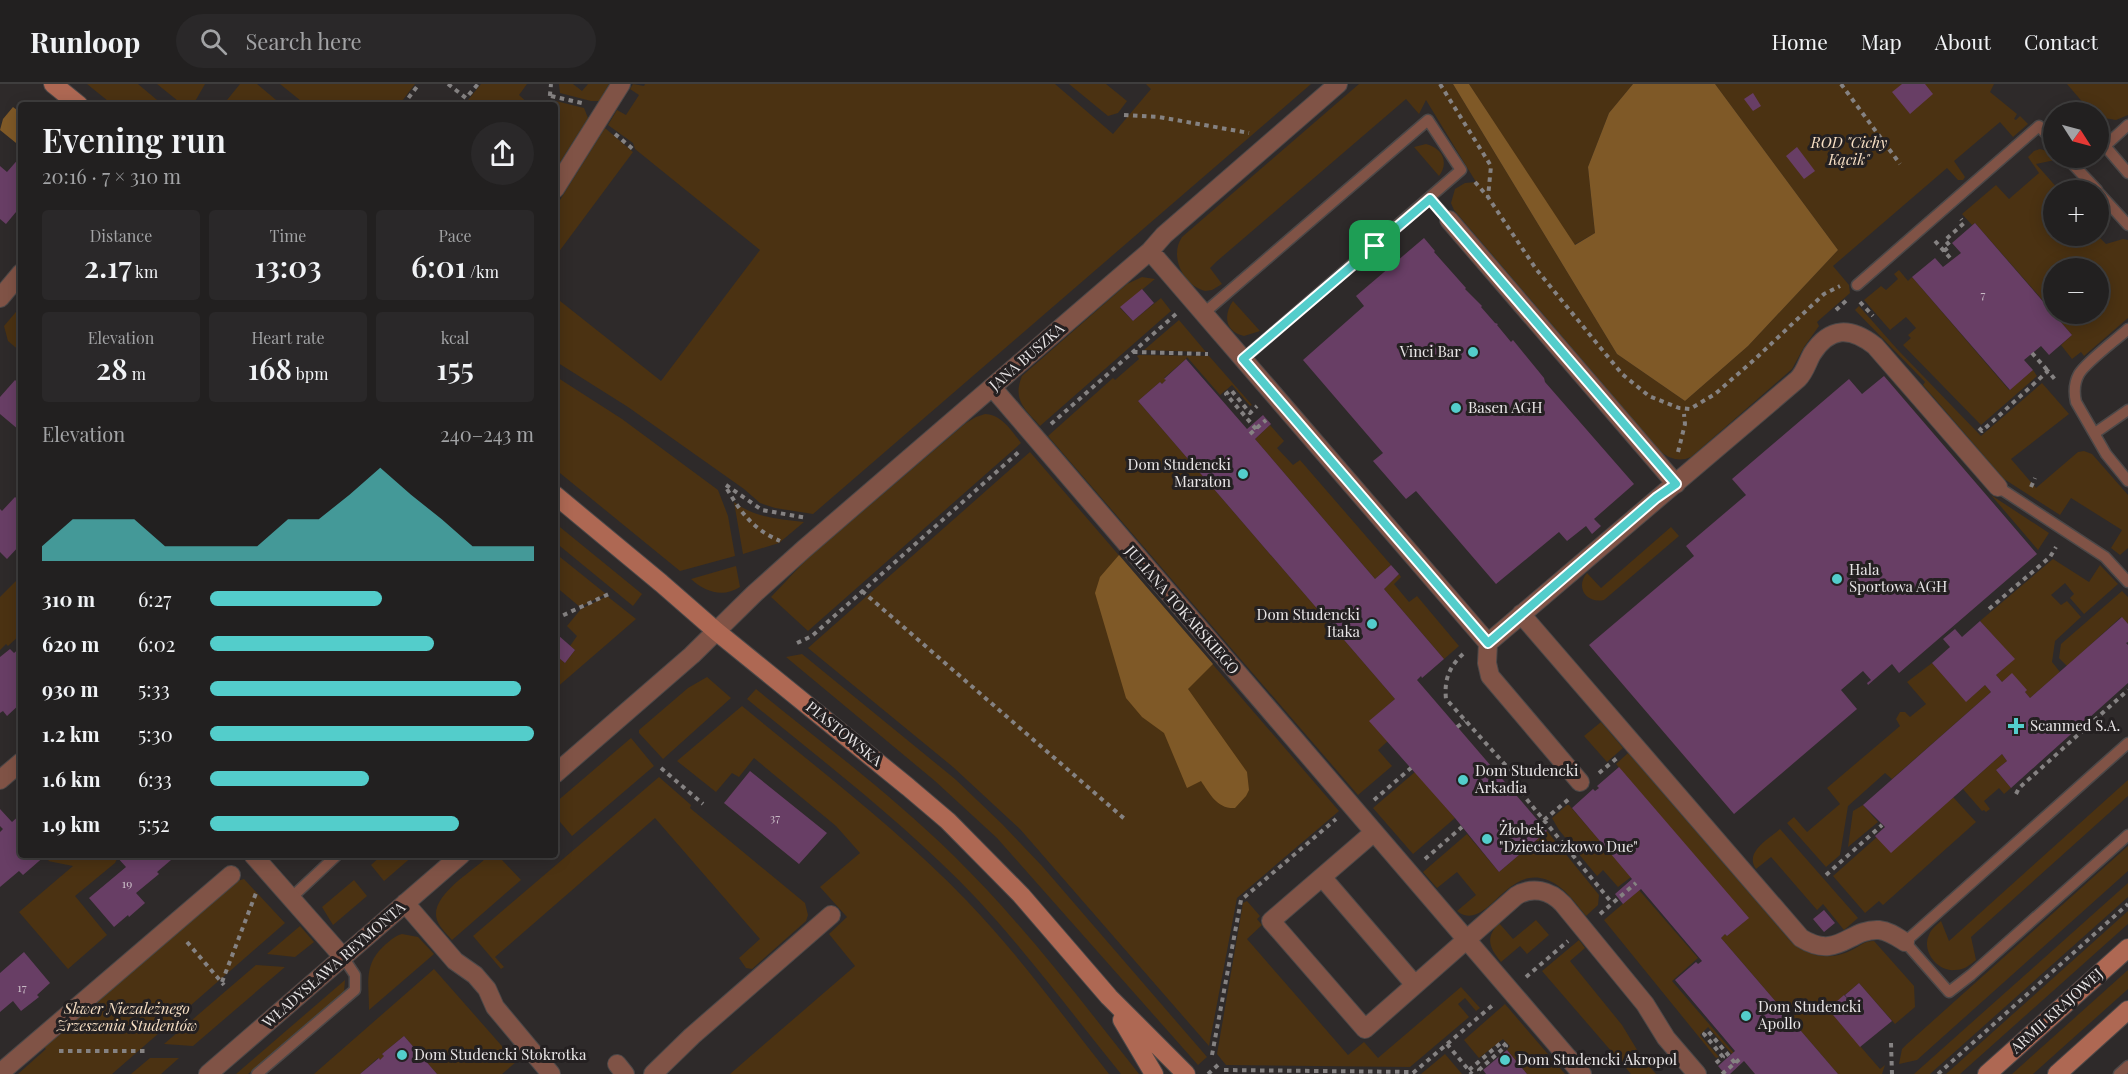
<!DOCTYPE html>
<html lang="en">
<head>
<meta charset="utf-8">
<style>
  :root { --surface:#222020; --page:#2a2829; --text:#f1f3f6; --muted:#a2a3a5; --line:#3f3e3e; --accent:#53cdcb }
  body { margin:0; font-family:"Playfair Display",serif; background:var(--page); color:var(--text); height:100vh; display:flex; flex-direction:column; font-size:22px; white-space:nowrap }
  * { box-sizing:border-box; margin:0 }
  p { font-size:20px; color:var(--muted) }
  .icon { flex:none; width:33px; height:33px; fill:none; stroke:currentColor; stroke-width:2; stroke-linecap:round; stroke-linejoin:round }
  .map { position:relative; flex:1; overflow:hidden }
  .sheet { position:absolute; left:18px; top:18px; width:540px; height:756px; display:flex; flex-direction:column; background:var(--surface); border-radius:6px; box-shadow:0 3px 15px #0003,0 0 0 2px var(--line) }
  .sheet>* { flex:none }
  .needle { width:39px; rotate:126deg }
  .buttons { position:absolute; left:2043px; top:18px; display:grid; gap:12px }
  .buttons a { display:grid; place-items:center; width:66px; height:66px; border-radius:50%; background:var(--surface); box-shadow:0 3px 15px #0003,0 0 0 2px var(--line); font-size:30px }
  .pin { position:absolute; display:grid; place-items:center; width:51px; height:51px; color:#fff; margin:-26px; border-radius:12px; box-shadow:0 3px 9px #0006 }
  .round { display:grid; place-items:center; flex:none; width:63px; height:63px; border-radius:32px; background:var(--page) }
  .headline { display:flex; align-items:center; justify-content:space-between; height:102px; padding:0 24px }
  h1 { font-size:33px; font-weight:600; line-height:45px }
  .metrics { display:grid; grid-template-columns:repeat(3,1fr); gap:9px; height:102px; padding:6px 24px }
  .metrics div { display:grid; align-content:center; border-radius:6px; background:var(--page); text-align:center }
  .metrics b { font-size:30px; font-weight:600 }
  .metrics small { font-size:16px; font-weight:400 }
  .metrics p { font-size:16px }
  .chart { height:168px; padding:12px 24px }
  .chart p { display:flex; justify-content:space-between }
  .chart svg { width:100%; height:108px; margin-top:6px; fill:var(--accent); opacity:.7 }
  ul { padding:0 24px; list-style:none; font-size:20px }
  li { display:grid; grid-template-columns:96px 72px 1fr; align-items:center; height:45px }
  li i { height:15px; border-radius:8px; background:var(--accent) }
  header { display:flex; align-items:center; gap:36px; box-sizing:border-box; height:84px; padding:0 30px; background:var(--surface); border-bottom:2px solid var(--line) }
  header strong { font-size:28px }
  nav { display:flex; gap:33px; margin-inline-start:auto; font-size:21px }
  .search { width:420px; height:54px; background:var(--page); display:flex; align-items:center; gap:15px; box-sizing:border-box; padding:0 21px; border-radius:33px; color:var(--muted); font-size:22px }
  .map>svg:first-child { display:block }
  .green { fill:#4b3212 }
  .forest { fill:#7f5927 }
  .building { fill:#683e65 }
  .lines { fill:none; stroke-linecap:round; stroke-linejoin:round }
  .lane-casing { stroke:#4c4848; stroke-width:13 }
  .street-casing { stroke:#4c4848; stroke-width:20 }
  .secondary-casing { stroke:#4c4848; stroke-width:20 }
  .path { stroke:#858282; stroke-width:4; stroke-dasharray:4.5 4.5; stroke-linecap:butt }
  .lane { stroke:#805346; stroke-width:10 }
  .street { stroke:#805346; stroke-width:18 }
  .secondary { stroke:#ae6853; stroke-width:18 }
  .route-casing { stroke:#fff; stroke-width:12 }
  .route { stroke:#53cdcb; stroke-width:8 }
  .poi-dot { fill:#53cdcb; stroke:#242021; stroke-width:2 }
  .labels { text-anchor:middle; stroke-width:6; stroke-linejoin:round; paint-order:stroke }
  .number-label { font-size:12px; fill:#c9bcc6 }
  .park-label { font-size:15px; font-style:italic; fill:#f8e0c5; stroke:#242021 }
  .poi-label { font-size:15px; fill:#e9e6e7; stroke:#242021; text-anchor:start }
  .street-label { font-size:15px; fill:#e9e6e7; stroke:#242021 }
</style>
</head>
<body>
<header>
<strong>Runloop</strong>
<div class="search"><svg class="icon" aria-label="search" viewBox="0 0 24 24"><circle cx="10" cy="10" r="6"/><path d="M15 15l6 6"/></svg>Search here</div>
<nav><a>Home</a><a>Map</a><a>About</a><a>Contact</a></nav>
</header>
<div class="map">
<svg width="2128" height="990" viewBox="0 0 2128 990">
  <rect width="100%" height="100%" fill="#2e2a2a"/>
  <path class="green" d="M87,0H138L163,21H113Z
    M157,0H205L193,21H183Z
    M240,0H257L282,21H223Z
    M280,0H415L399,21H306Z
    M481,0H527L519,11L530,21H464Z
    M559,0H573L582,7L588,0H609L599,17H591L560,9Z
    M633,0L644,2L645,0H1055L1113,50L1151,5L1146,0H1311L813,430L775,424L760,419L744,405L628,323L555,277V213L661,297L760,166L635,65L633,59L608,41L617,26L626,31L639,11L630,5Z
    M1069,0H1106L1127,17L1118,29L1108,32Z
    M1359,0H1453L1617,270L1685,317L1748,262L1838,166L1715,0H1994L1990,8L2017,30L2014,35L2016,36L2020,32L2028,40L2013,53L2000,38L1954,77L1965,93L1963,96H1958L1947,84L1833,182L1849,201L1850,209L1817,238L1819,242L1804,263L1792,285L1691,373C1680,378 1670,375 1661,368L1454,126L1451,119L1455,105L1465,99L1476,98L1426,16L1419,30L1406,15L1216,178L1210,184L1222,200L1212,206L1205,207C1183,201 1169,172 1182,153Z
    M1469,0H1633L1609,29L1588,83L1595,149L1574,161Z
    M2067,0H2128V31L2116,36L2104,34L2099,38L2098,28H2091Z
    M556,17L584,24L588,34L555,86Z
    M605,44L633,68L555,173V124Z
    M1426,60C1443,64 1449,79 1439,92L1414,63Z
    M2040,65L2047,67L2055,76L2036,80L2059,106H2054V152H2098L2106,160L2123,155L2128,156V234L2084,272L2081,268L2072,275L2061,261L2072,251L2054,230H2098V184H2054V229L1975,139L1972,141L1962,130L1996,101L2009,115L2039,89L2028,73L2034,67Z
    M1899,186L1908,197L1912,193L2009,306L2033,286L2037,292L1981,341L1903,261L1911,254L1908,251L1916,244L1906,233L1890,246L1864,216L1881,202L1886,206L1898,195L1894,190Z
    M1142,193L1155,195L1120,224L1133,237L1161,214L1171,227L1040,342C1025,325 1012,316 1022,292L1127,200Z
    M1233,217L1260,247L1244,252C1225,248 1223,231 1233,217Z
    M21,222V268L8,257L4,242Z
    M1859,222L1897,265L1981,352L2042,299L2069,330L2011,375L2036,404L2078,368L2084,367L2092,370L2128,411V464L2120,471L2111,464L2122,446L2071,414L2060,431L2004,395L1923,301L1925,298L1855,226Z
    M1179,236L1206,268L1144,266Z
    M1139,271L1209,272L1252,321L1250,322L1232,301L1220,311L1187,273L1186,275L1164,294L1166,296L1162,300L1160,298L1138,317L1395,615L1370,637L1388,657L1378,666L1392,682L1358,711L1048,352L1113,294L1115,296L1139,275L1137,272Z
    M555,292L622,335L718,406L728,432L735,472L680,487L555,385Z
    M985,330C1002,331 1011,346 1021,359L808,547L771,513L807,475L966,339L976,333Z
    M1270,341L1284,357L1277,364L1293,381L1300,376L1391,481L1375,495L1255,355Z
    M1030,368L1339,727L1237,814L1209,962L1020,745L953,683L808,564Z
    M1991,411L2049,449L2038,466Z
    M734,418C755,434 779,435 804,438L779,459L743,470Z
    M555,439L642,510L633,522L555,458Z
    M1671,443L1679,452L1604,516C1586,520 1575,503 1587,489L1601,504Z
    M555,469L606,510L580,523L555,502Z
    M2053,475L2089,498L2100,481L2118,500L2084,530L2070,514L2074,510L2065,499L2051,511L2061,521L2067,517L2081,533L2055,557L2052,578L2060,588L2030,614L2025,608L2026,606L2012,590L2002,598L1996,591L2014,575L1980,537Z
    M736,482L740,503C723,514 705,508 691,495Z
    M1399,490L1401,493L1394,500L1409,518L1417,512L1459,562L1444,575L1384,505Z
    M21,492V550L8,562L6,560L0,566V513Z
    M2122,507L2128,513V540L2121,533L2067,582L2059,574L2061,560Z
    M607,512L636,535L555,605V579L559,574L565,579L575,566L570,562L577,552L567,542L581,525Z
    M802,570L955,695L1002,740L1042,782L1207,973L1198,981L997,754L935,697L786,573Z
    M1932,579L1966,617L1985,601L1991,608L1892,695L1885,689L1848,722L1840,771L1826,783L1787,739L1794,733L1807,748L1840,720L1827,704L1900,642L1896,635L1900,628H1905L1910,633L1926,620L1907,598Z
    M707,593L731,614L663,675L639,649V646L688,604Z
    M756,605C822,659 892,711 954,772C1022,839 1080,915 1139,990H1121C1073,931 1028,870 977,815C907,741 825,679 747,615Z
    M742,622C818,685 898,745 967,817C1018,870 1063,932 1109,990H730L855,882L829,850L847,833L820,803L860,769L836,742L754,674L739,693L732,689L716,708L677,677Z
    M1601,638L1623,664L1607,678L1584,652Z
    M631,654L654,682L572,752L555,732V719Z
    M1628,669L1792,859C1809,873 1831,877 1852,866C1860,862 1864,857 1874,857L1914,902L1915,923L1895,940L1859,899L1828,925L1880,985L1885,981L1882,990H1838L1721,854L1725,850L1727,852L1748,834L1616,680Z
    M2002,670L2007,677L1996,686L2011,704L2004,710L1999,704L1984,717L1990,725L1986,728L1984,726L1982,727L1963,705Z
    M1415,688L1455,734L1413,770L1373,724Z
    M659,693L691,721L690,724L805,819L808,831L806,837L752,885L746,884L739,874L760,855L655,734L495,873L504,883L501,885L473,852Z
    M2128,696V712L1971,853L1976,876C1970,881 1964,886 1955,886C1938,888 1921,867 1929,851C1931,845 1937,841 1941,837L1949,857Z
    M1953,713L1976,738L1883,821L1879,817L1865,829L1833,792L1877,753L1891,768Z
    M1567,721H1569L1631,793L1618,803L1603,786L1597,792L1559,746L1552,734Z
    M1863,721L1878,738L1848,763L1853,727Z
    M1780,745L1858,834L1844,846L1823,820L1817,826L1771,773L1756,785C1744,768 1769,755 1780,745Z
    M1547,747L1599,811L1598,821L1586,832C1577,821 1569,809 1557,801C1508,769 1489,852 1457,827L1476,811L1457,788L1437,804L1423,788L1467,750L1499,788Z
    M2128,762V787L1917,976L1899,980L1902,965L1907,960Z
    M54,771H119L115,779L75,812L107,851L68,885L19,828L73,782L48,777Z
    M382,771H414L384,797L371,781Z
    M485,775L502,776L521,796L452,856C447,850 440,844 437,836C429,813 470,789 485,775Z
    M244,795L285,839L112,990H18L46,965L43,962L234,798Z
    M354,796L367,812L333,841L322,823Z
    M2128,799V813L1930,990H1914Z
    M1639,806L1698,874L1672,897L1734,969L1732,970L1708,943L1700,951L1719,973L1716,974L1604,836Z
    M1247,817L1260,832L1257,835L1262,841L1247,855L1348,971L1364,958L1378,974L1461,903L1480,924L1476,927L1465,914L1458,920L1469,933L1410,983L1226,981L1217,970L1243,819Z
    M2128,827V840L1960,990H1946Z
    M1536,836L1549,851L1527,870L1520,862L1501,878C1489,863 1485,854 1499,839L1513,855Z
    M300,842L314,858L295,873L267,870Z
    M402,850L418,853L434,870L369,926C369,898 363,880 386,860C391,856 395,852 402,850Z
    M1579,856L1585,864L1570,877L1622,941L1642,974L1656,990H1631L1542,887Z
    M256,881L285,883L193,962L164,960Z
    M434,885L516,978L502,990H437L404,952L382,970L384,972L380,976L378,974L360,990H314Z
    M2128,886V905L2033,990H2012Z
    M345,896L344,908L248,990H236Z
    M1505,920L1565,990H1527L1507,966L1510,962L1503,955L1479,974L1464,956Z
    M1445,970L1462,990H1421Z
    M150,974H179L161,990H131Z"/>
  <path class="forest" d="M1453,0H1469L1575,161L1595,149L1588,83L1609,29L1633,0H1715L1838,166L1748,262L1685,317L1617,270Z
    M13,23L21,29V63L0,46L3,35Z
    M1119,471L1213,580L1188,605L1247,688L1249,706L1246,712L1235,724C1217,725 1210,710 1201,697L1187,704L1164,649L1142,633L1126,614L1095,509L1100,493Z"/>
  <path class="building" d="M1902,0H1925L1933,10L1910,30L1892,8Z
    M1753,9L1761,22L1753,27L1744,15Z
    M1797,63L1815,87L1804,95L1786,72Z
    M21,72V122L6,140L0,135V82L7,88Z
    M1975,139L2072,251L2049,271L2041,262L2024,276L2033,286L2010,306L1912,193L1935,174L1943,183L1961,169L1952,159Z
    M1424,154L1435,167L1434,168L1466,204L1465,205L1482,222L1481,223L1495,239L1498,240L1497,241L1511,258L1513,256L1544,294L1545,298L1634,400L1594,435L1601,442L1592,450L1586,442L1567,457L1559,448L1496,500L1416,407L1406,415L1373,377L1383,369L1303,276L1364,222L1356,212Z
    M1142,205L1154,219L1133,237L1120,223Z
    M1186,275L1247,345L1263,331L1271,340L1255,355L1375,495L1391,481L1399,490L1384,505L1444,575L1422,594L1421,592L1417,596L1547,747L1499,788L1455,734L1369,637L1395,615L1138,317L1160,298L1162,300L1166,296L1164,295Z
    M1884,292L2037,470L1899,589L1892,580L1868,601L1867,599L1871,596L1863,587L1841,606L1857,625L1734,730L1589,561L1694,472L1686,462L1746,411L1732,395L1849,295L1862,310Z
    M15,296L21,301V343L19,346L0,330V313Z
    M15,413L21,418V460L7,475L0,468V425L2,427Z
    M2122,533L2128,540V558L2126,559L2128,561V599L2011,704L1996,686L2007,677L2002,670L1891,769L1875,752L1885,743L1863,721L1991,608L1985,601L1966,618L1932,579L1950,563L1943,555L1955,545L1962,553L1980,537L2015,575L1996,591L2002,598L2012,589L2027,606L2025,608L2030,614Z
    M558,551L575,566L565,579L559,574L555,579V555Z
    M21,563V619L7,632L3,627L0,629V573L10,565L14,569Z
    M1619,683L1749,834L1727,852L1725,850L1721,854L1838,990H1755L1744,977L1730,990H1725L1718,982L1735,967L1675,896L1696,878L1698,880L1702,877L1641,805L1623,820L1615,810L1632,795L1572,724L1593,705L1595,707L1599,704L1597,702Z
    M750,687L827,749L799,780L724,719Z
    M0,725L12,738L21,730V771H46L23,791L19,787L0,803V748L3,745L0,742Z
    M119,771H167L171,776L157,788L159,790L136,809L145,819L129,833L128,831L114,843L89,814L126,783L117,773Z
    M1824,826L1835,839L1824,848L1813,835Z
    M24,868L50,899L37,911L39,913L21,927L13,917L0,928V889Z
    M1859,899L1892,937L1860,963L1828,925L1844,911L1849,916L1845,911Z
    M404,952L437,990H360L379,974L380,976L384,972L382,970Z
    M1507,966L1527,990H1486L1483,986Z"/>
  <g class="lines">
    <g class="lane-casing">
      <path id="lane" d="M2128,41L2105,62L2128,89
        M2067,74L2097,106
        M2098,108L2128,141
        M1430,115L1449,136
        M1857,201L2039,42L2054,58
        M1204,229L1428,36L1461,86L1243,275
        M2128,245C2116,256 2086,278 2079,290C2074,299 2074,309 2076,318L2106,370L2128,397
        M2095,349L2128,326
        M1998,403L2105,473L2128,498
        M2128,659L1905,858L1949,908L1971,891L2128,751
        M291,814L337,771
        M257,990L355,906V891L343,873
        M2119,990L2128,982"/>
    </g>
    <g class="street-casing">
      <path id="street" d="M555,105L621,0
        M1449,136L1676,400
        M1150,167L1488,559L1487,579L1490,592L1580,698
        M0,214L21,189
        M992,303L1582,990
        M1521,530L1801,854C1838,877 1849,844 1879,846C1889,847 1897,853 1905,858
        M1488,559L1798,295C1805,288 1807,279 1812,270C1830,242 1851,243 1875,262L1998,403
        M555,690L692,571L754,510L804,465L1150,167L1164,151L1338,0
        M0,696L21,678
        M1373,749L1271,837L1365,945L1516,812C1532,802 1550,806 1563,820L1645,920L1666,954L1697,990
        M253,771L343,873
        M1322,793L1415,901
        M405,819L455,877L475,891L487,905L495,923L551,990
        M617,980L625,990
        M0,989L231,791
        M208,990L461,771
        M653,990L692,952L831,831"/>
    </g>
    <g class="secondary-casing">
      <path id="secondary" d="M53,0L79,21
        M555,411L661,499L716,547L908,703L948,737L1021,811L1109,913L1186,990
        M1122,936L1154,990
        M1987,990L2128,864
        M2057,990L2128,926"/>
    </g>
    <path class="path" d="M448,0L466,14L478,0
      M1440,0L1491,82L1488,113L1536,185L1622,290L1649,312L1679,324L1690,325L1715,310L1754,276L1824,210L1840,202
      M1841,0L1900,80
      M551,12L582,19
      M403,21L419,0
      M549,21L551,0
      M1124,31L1159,33L1249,49
      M615,50L634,66
      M1475,98L1488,113
      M1935,157L1952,176
      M1944,167L1950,162L1945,156L1964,139L1961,135
      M1860,218L1873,232
      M1836,226L1848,215
      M1133,268L1208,270
      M2032,269L2048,287
      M1051,340L1176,230
      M1979,344L1982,347L2048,287L2057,298
      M1256,345L1226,310L1231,306L1250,329L1257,322
      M1250,350L1266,336
      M1678,368L1685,340L1684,330
      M726,401L762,426L807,434
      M2031,403L2035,394
      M727,405C742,430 753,445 780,457
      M862,507L1127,737
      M1989,525L2050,473L2056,463
      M555,535L611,509
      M797,559L812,552L1020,367
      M1463,570C1449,583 1444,596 1446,615L1518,695L1524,712L1612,819
      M1457,643L1465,637
      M661,684L703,720
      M1599,689L1617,674
      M1509,703L1518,695
      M2016,710L2019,704L2128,606
      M1374,716L1411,684
      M1544,736L1569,715
      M1425,775L1462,743
      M1826,791L1882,741
      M1600,830L1636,799
      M187,858L224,901
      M1526,893L1568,857
      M222,898L256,809
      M1891,959L1892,990
      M1447,960L1472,990
      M59,967H148
      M1212,971L1241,816L1336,735
      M1716,979L1723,973L1704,950L1708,947L1735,979
      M1224,986L1414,988
      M1469,986L1502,958L1506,962L1479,986L1481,989L1480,990
      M1413,989L1494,920
      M1208,990L1219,980
      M1722,990L1741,974
      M1938,990L2128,820"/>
    <use href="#lane" class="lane"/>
    <use href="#street" class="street"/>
    <use href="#secondary" class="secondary"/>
  </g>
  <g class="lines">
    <g class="route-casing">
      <path id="route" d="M1430,115L1676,400L1656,414L1488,559L1243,275Z"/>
    </g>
    <use href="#route" class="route"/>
  </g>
  <g class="poi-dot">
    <circle cx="1473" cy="268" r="6"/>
    <circle cx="1456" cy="324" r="6"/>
    <circle cx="1243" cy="390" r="6"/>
    <circle cx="1837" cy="495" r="6"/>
    <circle cx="1372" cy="540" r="6"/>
    <path d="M2013 633h6v6h6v6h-6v6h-6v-6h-6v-6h6z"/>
    <circle cx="1463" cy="696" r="6"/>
    <circle cx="1487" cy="755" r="6"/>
    <circle cx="1746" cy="932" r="6"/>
    <circle cx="402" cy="971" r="6"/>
    <circle cx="1505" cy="976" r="6"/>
  </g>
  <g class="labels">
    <g class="number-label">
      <text x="1983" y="215">7</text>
      <text x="775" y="738">37</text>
      <text x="127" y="804">19</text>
      <text x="22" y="908">17</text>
    </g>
    <g class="park-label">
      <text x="1849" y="64">ROD "Cichy<tspan x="1849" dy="17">Kącik"</tspan></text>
      <text x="127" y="930">Skwer Niezależnego<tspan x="127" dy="17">Zrzeszenia Studentów</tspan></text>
    </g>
    <g class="poi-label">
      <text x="1461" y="273" text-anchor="end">Vinci Bar</text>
      <text x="1468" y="329">Basen AGH</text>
      <text x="1231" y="386" text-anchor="end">Dom Studencki<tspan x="1231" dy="17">Maraton</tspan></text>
      <text x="1849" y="491">Hala<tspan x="1849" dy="17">Sportowa AGH</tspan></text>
      <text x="1360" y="536" text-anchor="end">Dom Studencki<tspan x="1360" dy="17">Itaka</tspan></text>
      <text x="2030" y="647">Scanmed S.A.</text>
      <text x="1475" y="692">Dom Studencki<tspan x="1475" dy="17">Arkadia</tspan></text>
      <text x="1499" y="751">Żłobek<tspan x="1499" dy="17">"Dzieciaczkowo Due"</tspan></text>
      <text x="1758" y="928">Dom Studencki<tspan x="1758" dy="17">Apollo</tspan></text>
      <text x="414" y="976">Dom Studencki Stokrotka</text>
      <text x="1517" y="981">Dom Studencki Akropol</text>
    </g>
    <g class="street-label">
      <text transform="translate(1027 273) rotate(-41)" y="5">JANA BUSZKA</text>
      <text transform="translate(1182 526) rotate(49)" y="5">JULIANA TOKARSKIEGO</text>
      <text transform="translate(844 650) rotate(39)" y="5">PIASTOWSKA</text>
      <text transform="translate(334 881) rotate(-41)" y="5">WŁADYSŁAWA REYMONTA</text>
      <text transform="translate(2057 927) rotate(-42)" y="5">ARMII KRAJOWEJ</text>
    </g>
  </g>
</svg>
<div class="buttons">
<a><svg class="needle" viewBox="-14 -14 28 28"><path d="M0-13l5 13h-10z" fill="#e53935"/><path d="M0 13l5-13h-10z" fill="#a2a3a5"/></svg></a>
<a>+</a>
<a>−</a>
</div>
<div class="pin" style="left:1375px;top:162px;background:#1e9e55"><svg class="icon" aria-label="arrive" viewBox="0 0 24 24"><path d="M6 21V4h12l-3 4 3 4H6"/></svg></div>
<section class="sheet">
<div class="headline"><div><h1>Evening run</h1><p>20:16 · 7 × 310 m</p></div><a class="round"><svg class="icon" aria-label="share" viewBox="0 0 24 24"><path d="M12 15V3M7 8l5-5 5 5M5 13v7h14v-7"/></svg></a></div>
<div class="metrics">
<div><p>Distance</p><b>2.17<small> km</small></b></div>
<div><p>Time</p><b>13:03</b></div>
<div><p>Pace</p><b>6:01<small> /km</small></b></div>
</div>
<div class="metrics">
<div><p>Elevation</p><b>28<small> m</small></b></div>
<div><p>Heart rate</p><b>168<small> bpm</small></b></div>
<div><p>kcal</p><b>155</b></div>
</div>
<div class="chart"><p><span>Elevation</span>240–243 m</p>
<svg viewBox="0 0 160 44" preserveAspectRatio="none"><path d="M0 44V38L10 27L20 27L30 27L40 38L50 38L60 38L70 38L80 27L90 27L100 17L110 6L120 17L130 27L140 38L150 38L160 38V44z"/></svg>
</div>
<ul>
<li><b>310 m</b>6:27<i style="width:53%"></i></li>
<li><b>620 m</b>6:02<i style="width:69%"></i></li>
<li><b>930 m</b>5:33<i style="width:96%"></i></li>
<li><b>1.2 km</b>5:30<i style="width:100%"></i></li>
<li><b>1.6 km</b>6:33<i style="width:49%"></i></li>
<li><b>1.9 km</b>5:52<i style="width:77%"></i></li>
</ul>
</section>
</div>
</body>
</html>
